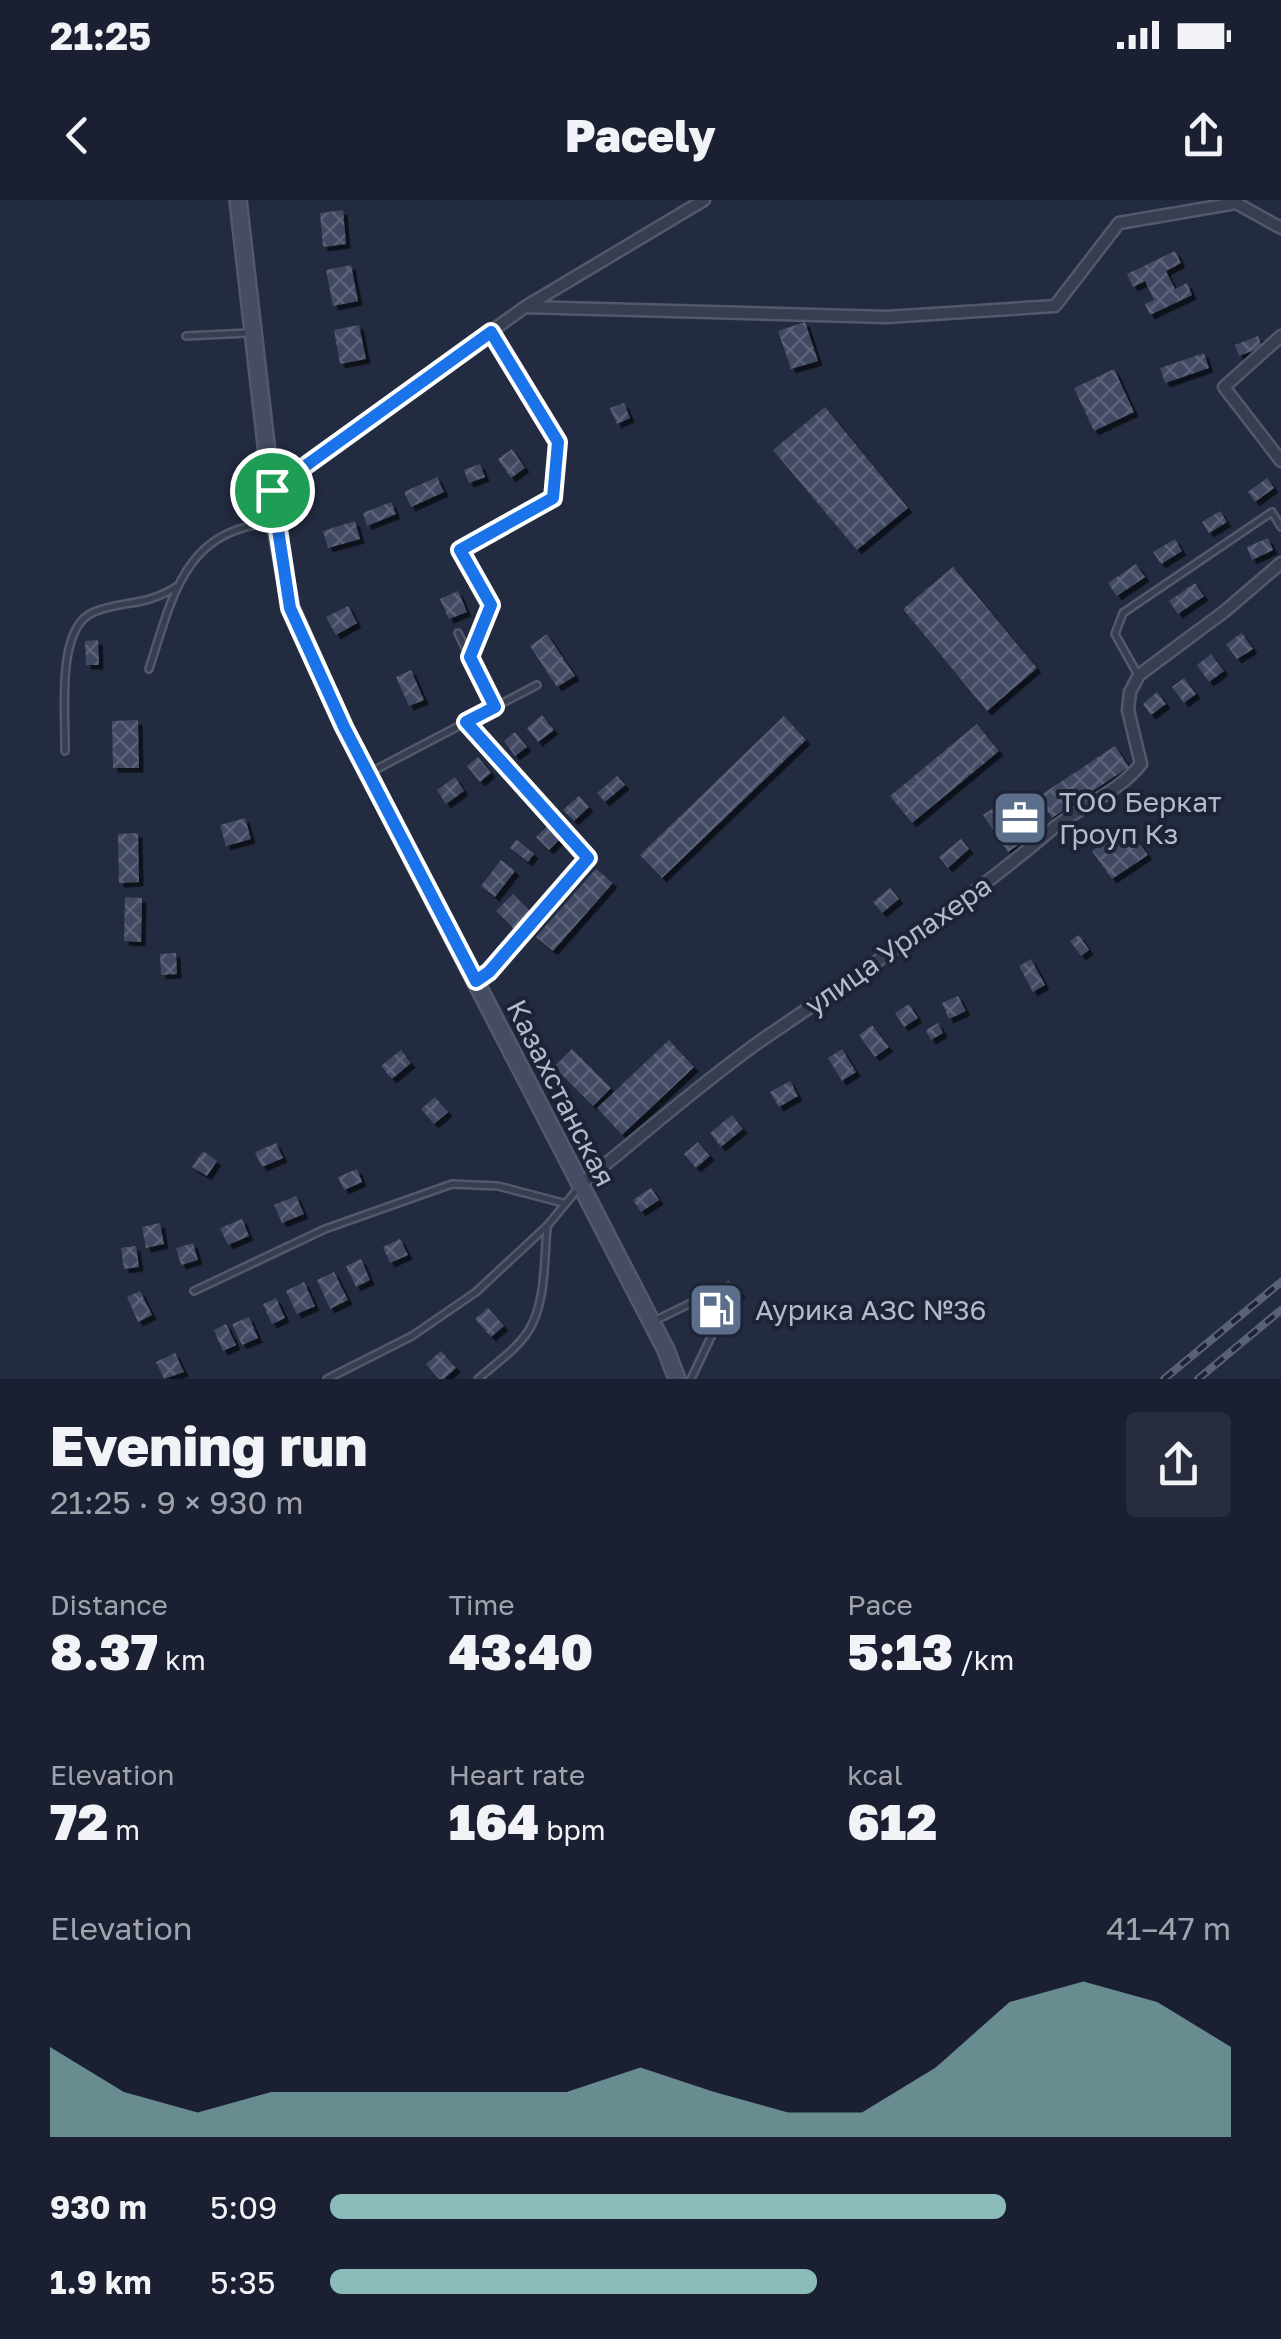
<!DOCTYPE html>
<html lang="en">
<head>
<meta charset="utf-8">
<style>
  :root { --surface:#1a2031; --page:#272d3d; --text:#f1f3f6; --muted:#9fa3ab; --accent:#8bbbb9 }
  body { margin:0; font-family:"Golos Text",sans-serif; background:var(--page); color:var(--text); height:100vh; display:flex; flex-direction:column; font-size:38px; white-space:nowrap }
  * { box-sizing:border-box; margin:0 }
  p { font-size:32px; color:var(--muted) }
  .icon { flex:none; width:55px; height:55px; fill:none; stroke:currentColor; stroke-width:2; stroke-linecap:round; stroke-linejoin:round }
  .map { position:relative; height:1179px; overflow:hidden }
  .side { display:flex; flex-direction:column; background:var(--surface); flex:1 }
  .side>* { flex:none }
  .pin { position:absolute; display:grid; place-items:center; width:85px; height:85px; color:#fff; margin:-42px; border:5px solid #fff; border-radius:50%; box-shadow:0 2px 10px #0007 }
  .round { display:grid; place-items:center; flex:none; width:105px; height:105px; border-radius:10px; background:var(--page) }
  .summary { display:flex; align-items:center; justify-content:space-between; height:170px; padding:0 50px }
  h1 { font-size:55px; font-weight:800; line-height:75px }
  .stats { display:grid; grid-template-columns:repeat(3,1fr); gap:15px; height:170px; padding:10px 50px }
  .stats div { display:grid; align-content:center }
  .stats b { font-size:50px; font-weight:800 }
  .stats small { font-size:28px; font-weight:400 }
  .stats p { font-size:28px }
  .chart { height:280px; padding:20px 50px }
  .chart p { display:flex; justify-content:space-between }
  .chart svg { width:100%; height:180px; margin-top:10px; fill:var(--accent); opacity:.7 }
  ul { padding:0 50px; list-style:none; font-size:32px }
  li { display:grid; grid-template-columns:160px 120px 1fr; align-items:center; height:75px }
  li i { height:25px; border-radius:12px; background:var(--accent) }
  .status { display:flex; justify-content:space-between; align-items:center; height:70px; padding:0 50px; background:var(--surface); direction:ltr }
  .status svg { height:28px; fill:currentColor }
  header { display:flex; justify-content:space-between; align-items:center; height:130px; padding:0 50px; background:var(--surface); font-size:45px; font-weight:800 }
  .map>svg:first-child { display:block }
  .building { fill:url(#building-cross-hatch); filter:url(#shadow) }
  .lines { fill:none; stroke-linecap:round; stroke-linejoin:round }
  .lane-casing { stroke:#52596b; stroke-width:10 }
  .street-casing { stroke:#52596b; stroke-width:15 }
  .secondary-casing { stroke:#52596b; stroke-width:20 }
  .lane { stroke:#383e50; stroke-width:5 }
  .street { stroke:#383e50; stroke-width:10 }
  .secondary { stroke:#454c64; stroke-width:15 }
  .rail-casing { stroke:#596178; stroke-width:8 }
  .rail { stroke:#1c2335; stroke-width:4; stroke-dasharray:11; stroke-linecap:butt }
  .route-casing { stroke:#fff; stroke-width:20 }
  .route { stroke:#1a73e8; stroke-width:12 }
  .labels { text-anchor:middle; stroke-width:8; stroke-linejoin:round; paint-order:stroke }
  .poi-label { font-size:28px; fill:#b4b9cb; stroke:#1c2335; text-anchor:start }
  .street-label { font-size:28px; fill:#b4b9cb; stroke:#1c2335 }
</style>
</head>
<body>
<div class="status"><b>21:25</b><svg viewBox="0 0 49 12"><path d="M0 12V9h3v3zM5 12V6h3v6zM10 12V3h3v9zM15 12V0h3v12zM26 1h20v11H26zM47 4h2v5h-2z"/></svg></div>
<header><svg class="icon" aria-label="back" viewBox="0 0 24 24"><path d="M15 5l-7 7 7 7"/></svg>Pacely<svg class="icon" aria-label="share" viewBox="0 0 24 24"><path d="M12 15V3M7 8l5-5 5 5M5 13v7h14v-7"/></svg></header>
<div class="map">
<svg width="1281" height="1179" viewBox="0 0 1281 1179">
  <defs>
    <pattern id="building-cross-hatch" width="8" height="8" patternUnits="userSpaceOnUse" patternTransform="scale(2.5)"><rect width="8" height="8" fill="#424a63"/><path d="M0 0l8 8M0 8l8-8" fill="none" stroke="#5b6278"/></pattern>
    <filter id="shadow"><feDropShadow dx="4.5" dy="4.5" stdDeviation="0" flood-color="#0009"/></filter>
  </defs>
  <rect width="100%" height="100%" fill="#232b41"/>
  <path class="building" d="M343,10L346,44L323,47L320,13Z
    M1175,51L1181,63L1166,71L1175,89L1187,83L1192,95L1150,115L1145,104L1154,100L1145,81L1133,87L1127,74Z
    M351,65L358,101L333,106L326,70Z
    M805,122L818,161L791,169L778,131Z
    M359,125L366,159L340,164L334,130Z
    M1258,136L1262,147L1239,156L1235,145Z
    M1204,153L1209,168L1165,183L1160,168Z
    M1114,169L1134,212L1094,231L1074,188Z
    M624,203L630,218L617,224L610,208Z
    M825,207L908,308L857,350L773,250Z
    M512,249L525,268L511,278L498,259Z
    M480,264L485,277L469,283L464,270Z
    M437,277L444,292L411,307L404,292Z
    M1267,278L1274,288L1255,302L1248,292Z
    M391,302L396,314L367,326L363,313Z
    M1220,311L1227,322L1209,333L1202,322Z
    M355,321L360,339L328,348L323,331Z
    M1268,338L1273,350L1252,360L1247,347Z
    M1175,339L1182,351L1161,364L1153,352Z
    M1136,364L1145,377L1117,396L1108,383Z
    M953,367L1037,468L987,511L903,409Z
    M1195,383L1204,396L1178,414L1169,401Z
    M458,391L467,412L449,419L440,399Z
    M348,406L357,423L336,435L326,417Z
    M1242,433L1253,449L1237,459L1226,444Z
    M547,434L575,476L557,487L530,446Z
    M98,440L99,465H86L85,441Z
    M1211,454L1224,471L1209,482L1197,465Z
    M411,470L424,500L409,506L396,477Z
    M1184,478L1196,494L1184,503L1172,487Z
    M1157,492L1166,504L1151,515L1143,504Z
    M542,515L554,530L538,542L527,528Z
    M784,516L806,540L662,678L640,655Z
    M138,520L139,568H113L112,521Z
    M977,524L999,551L912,623L890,596Z
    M515,532L527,547L515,556L504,541Z
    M1115,546L1129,567L1052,618L1038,597Z
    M478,557L491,573L480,582L467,566Z
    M617,576L625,585L605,602L597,593Z
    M455,577L464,591L446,604L437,590Z
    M1015,594L1039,631L1008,652L983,615Z
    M579,596L589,607L574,621L563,610Z
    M245,618L251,639L226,646L220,625Z
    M551,623L563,636L549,650L536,637Z
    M1128,627L1148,655L1112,679L1092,651Z
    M138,633L139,682L119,683L118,634Z
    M516,639L534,654L528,662L510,648Z
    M961,639L969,649L948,668L939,657Z
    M501,660L515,671L495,697L481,686Z
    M596,669L613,683L553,751L536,737Z
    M890,688L899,699L882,713L873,702Z
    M513,694L532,713L515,730L496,711Z
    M125,697L142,698L141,742L124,741Z
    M1079,735L1089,750L1081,756L1070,741Z
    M176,753L177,774L161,775L160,754Z
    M1031,759L1045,785L1033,792L1019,766Z
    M958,796L966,811L949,819L942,803Z
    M909,804L918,818L904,827L895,813Z
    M938,823L943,833L931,840L926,830Z
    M872,825L889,847L875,857L859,835Z
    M669,840L694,867L622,935L597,908Z
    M572,849L611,888L593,906L554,867Z
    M842,849L856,872L842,881L828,858Z
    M401,850L411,863L392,879L381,866Z
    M790,881L798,896L779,907L770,892Z
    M435,897L448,912L434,924L421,909Z
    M732,915L743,929L721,947L710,933Z
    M698,942L710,956L696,968L684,954Z
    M276,943L283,958L262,967L255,952Z
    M203,951L217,961L207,976L192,967Z
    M357,969L362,982L344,990L338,977Z
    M651,988L659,1000L641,1012L633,1000Z
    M296,996L304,1014L282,1023L274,1005Z
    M242,1019L249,1036L228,1045L220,1028Z
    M160,1023L164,1044L146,1048L142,1027Z
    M400,1039L408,1055L390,1063L383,1047Z
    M193,1043L198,1060L181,1065L176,1048Z
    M136,1046L139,1067L124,1069L121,1048Z
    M361,1059L370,1080L356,1087L346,1066Z
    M334,1072L348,1100L330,1109L317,1080Z
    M728,1080L741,1092L710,1129L697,1117Z
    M304,1082L315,1106L297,1114L286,1091Z
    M140,1091L152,1115L138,1122L127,1097Z
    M276,1098L285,1118L272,1124L263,1104Z
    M488,1108L504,1126L491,1137L475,1119Z
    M249,1117L258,1138L242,1145L232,1124Z
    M226,1124L236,1145L223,1151L214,1130Z
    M441,1151L456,1168L444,1179H439L426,1164Z
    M175,1153L184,1172L164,1179L156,1162Z"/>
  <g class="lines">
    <g class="lane-casing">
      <path id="lane" d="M186,136L248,133
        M458,433L495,507
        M470,457L491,405L461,350L553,298L558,242L491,132
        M149,469C172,399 184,328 272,323
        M1138,475L1115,434L1123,413L1272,312L1281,327
        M466,522L588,658L489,771L478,780
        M65,551C66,516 55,427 94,412C124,400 144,407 176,387
        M371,572L537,485
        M194,1091L325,1029L452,984L498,986L563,1003
        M654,1121L691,1103L715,1096
        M327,1179L412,1136L476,1092L548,1025L580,986
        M478,1179C495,1164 517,1149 529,1130C546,1102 544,1060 547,1028
        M691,1179L721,1116"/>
    </g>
    <g class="street-casing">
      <path id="street" d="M525,107L704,0
        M1281,136L1224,187L1281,261
        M272,290L525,107L887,117L1055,106L1119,23L1236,3L1281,28
        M580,985C639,938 697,886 759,842C858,774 958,709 1050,631C1078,607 1118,593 1141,564L1128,510L1130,492L1139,475L1225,411L1281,363"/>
    </g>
    <g class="secondary-casing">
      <path id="secondary" d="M238,0L275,323L291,408L344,527L666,1150L677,1179"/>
    </g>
    <use href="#lane" class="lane"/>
    <use href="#street" class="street"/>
    <use href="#secondary" class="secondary"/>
    <g class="rail-casing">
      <path id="rail" d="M1164,1179L1281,1082
        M1198,1179L1281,1110"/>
    </g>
    <use href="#rail" class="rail"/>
  </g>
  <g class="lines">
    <g class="route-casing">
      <path id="route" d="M491,132L558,242L553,298L460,350L491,405L470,457L495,507L466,522L588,658L489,772L476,781L344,527L290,408L272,290Z"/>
    </g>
    <use href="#route" class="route"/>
  </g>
  <defs>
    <g id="office-square" transform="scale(2.875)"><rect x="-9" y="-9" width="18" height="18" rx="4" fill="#5c6f8a" stroke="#1c2335"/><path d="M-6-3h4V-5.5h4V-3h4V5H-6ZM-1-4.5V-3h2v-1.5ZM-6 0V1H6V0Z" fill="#fff"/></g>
    <g id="fuel-square" transform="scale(2.875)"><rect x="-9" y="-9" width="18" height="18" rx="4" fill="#5c6f8a" stroke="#1c2335"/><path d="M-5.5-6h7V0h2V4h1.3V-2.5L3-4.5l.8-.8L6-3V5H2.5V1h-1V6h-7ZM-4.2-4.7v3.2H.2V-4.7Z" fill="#fff"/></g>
  </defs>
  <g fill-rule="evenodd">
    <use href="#office-square" x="1020" y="618"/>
    <use href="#fuel-square" x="716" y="1110"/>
  </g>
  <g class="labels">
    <g class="poi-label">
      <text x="1059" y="612">ТОО Беркат<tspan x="1059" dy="32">Гроуп Кз</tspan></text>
      <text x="755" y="1120">Аурика АЗС №36</text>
    </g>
    <g class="street-label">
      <text transform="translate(898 745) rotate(-35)" y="10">улица Урлахера</text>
      <text transform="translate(561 893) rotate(63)" y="10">Казахстанская</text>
    </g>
  </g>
</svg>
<div class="pin" style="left:272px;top:290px;background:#1e9e55"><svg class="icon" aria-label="arrive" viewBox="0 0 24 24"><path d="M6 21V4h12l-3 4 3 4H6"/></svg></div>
</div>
<section class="side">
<div class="summary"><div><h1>Evening run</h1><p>21:25 · 9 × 930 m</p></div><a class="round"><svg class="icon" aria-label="share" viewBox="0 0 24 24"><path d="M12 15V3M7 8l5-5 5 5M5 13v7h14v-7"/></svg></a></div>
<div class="stats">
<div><p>Distance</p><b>8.37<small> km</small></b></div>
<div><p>Time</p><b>43:40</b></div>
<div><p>Pace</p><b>5:13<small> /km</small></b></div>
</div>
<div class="stats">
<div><p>Elevation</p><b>72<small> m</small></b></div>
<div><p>Heart rate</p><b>164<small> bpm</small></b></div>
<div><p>kcal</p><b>612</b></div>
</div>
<div class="chart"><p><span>Elevation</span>41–47 m</p>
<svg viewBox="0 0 160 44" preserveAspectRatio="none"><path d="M0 44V22L10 33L20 38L30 33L40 33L50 33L60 33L70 33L80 27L90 33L100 38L110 38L120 27L130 11L140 6L150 11L160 22V44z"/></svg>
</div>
<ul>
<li><b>930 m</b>5:09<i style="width:75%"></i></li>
<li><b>1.9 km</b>5:35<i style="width:54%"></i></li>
</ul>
</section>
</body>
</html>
